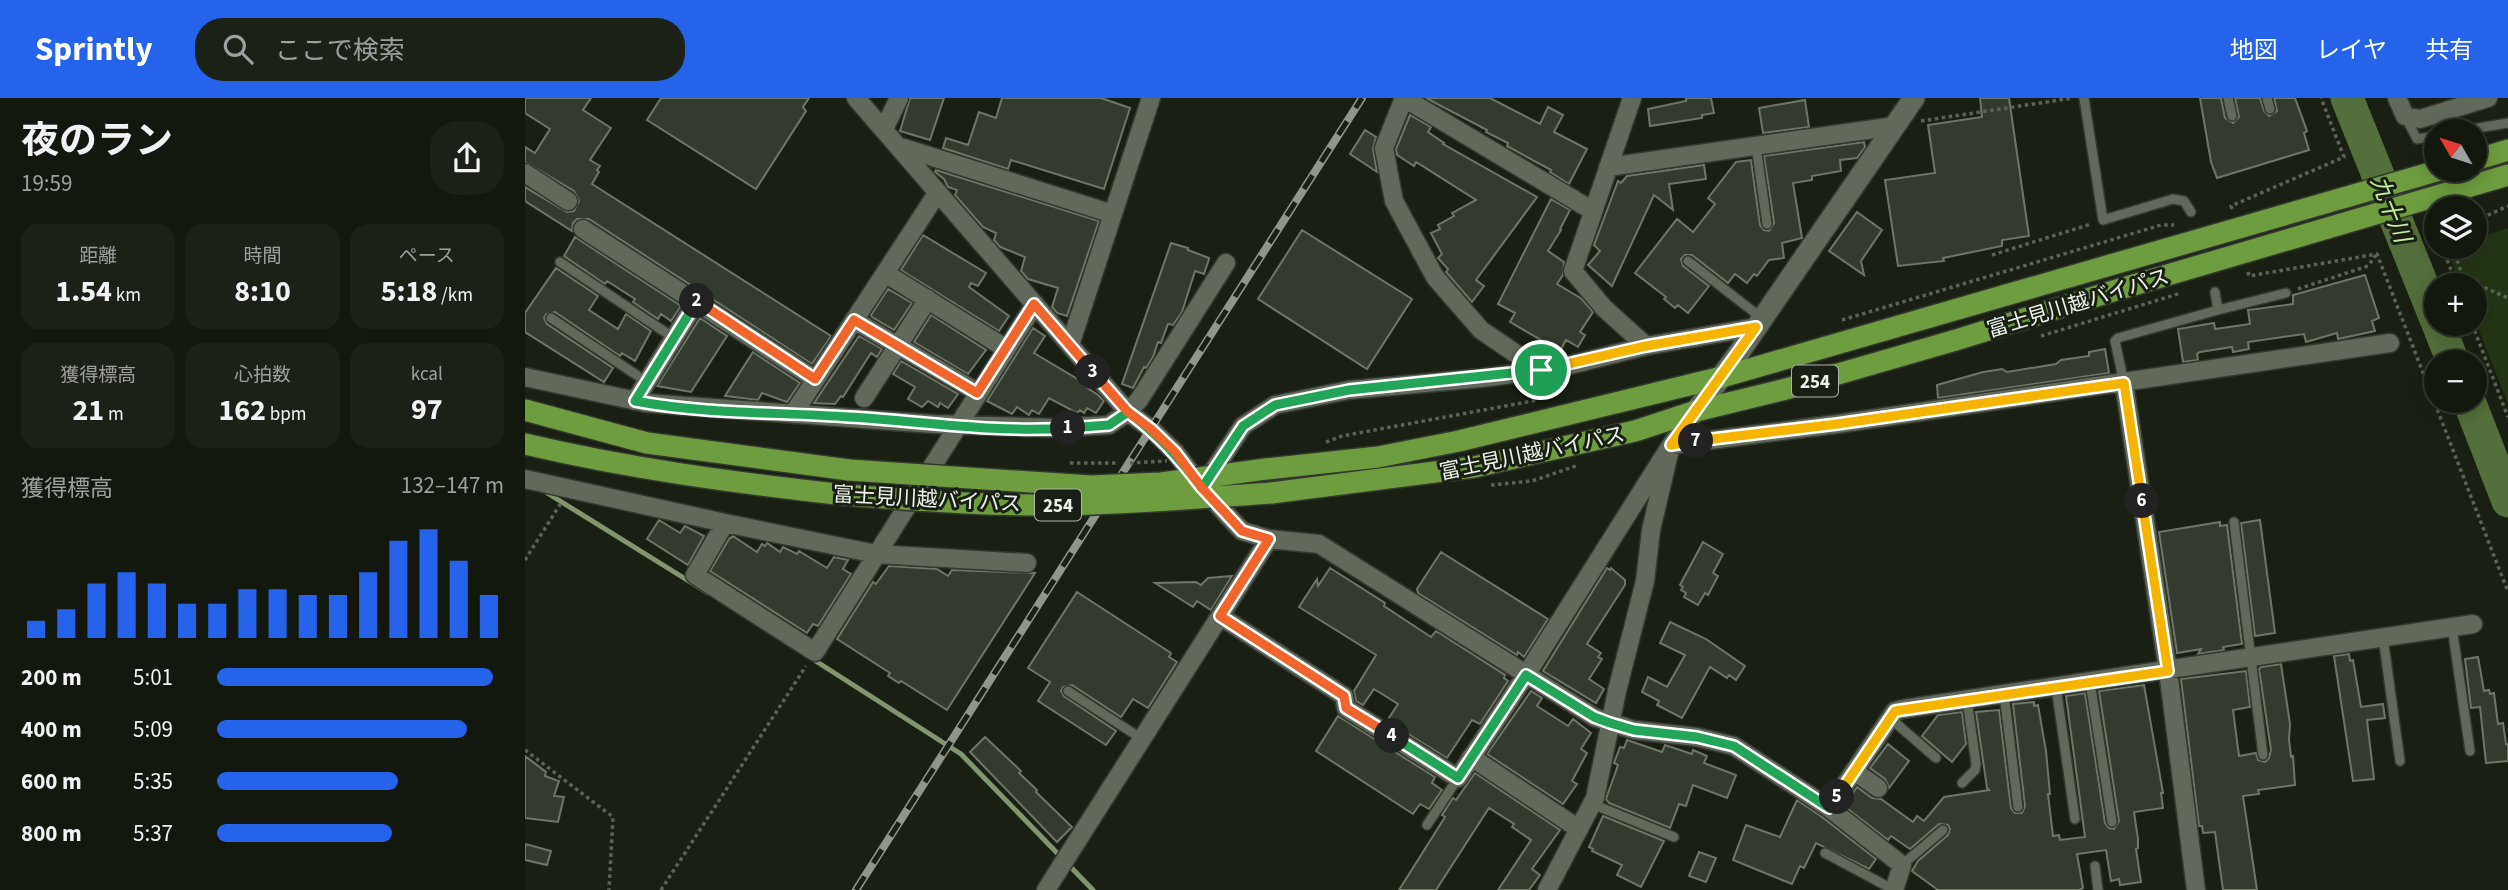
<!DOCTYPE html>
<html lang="ja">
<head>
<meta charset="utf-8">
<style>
  :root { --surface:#13180e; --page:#1c2117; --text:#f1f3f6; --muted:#9da09e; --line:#32372e; --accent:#2563eb }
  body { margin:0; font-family:"Source Sans 3","Noto Sans JP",sans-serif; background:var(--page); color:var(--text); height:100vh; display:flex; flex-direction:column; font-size:26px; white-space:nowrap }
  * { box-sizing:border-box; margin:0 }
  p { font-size:23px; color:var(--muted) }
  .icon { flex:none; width:38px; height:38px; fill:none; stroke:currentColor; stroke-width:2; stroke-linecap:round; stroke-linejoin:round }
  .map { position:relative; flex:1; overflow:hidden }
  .details { display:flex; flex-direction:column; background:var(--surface); width:525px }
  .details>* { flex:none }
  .needle { width:46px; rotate:309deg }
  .buttons { position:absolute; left:1899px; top:21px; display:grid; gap:14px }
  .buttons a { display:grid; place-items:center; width:63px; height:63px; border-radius:50%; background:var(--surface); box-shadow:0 4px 18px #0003,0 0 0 2px var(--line); font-size:35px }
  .pin { position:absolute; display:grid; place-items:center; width:60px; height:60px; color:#fff; margin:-30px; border:4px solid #fff; border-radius:50%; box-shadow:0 2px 7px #0007 }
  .km { position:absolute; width:35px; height:35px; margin:-18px; border-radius:50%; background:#222; color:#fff; font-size:19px; line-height:35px; text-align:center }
  .round { display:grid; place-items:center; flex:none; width:74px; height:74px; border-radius:28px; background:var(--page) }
  .head { display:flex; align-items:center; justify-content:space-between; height:119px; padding:0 21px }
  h1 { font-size:38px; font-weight:700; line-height:52px }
  .stats { display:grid; grid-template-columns:repeat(3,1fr); gap:10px; height:119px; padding:7px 21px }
  .stats div { display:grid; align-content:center; border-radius:18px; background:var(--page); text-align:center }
  .stats b { font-size:30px; font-weight:700 }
  .stats small { font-size:19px; font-weight:400 }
  .stats p { font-size:19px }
  .chart { height:196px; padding:14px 21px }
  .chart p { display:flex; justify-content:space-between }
  .chart svg { width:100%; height:126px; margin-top:7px; stroke:var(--accent); stroke-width:6 }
  ul { padding:0 21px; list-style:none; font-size:23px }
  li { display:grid; grid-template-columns:112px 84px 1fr; align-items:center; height:52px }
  li i { height:18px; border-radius:9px; background:var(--accent) }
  header { display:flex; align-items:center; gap:42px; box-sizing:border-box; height:98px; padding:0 35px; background:var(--accent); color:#fff }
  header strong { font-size:33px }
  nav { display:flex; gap:38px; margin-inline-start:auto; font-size:24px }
  .search { width:490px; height:63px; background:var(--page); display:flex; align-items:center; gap:18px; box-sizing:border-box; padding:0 24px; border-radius:28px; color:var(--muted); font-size:26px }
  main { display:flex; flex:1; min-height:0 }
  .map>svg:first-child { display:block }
  .green { fill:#243515 }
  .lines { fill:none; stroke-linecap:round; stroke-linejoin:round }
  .stream { stroke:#81966f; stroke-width:5 }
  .river { stroke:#536f3b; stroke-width:33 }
  .building { fill:#333b2e; stroke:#6e7667; stroke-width:2 }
  .service-casing { stroke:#333730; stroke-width:12 }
  .minor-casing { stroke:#333730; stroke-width:21 }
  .tertiary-casing { stroke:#333730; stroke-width:24 }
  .trunk-casing { stroke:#333730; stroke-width:24 }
  .path { stroke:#5c6257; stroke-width:3.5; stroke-dasharray:3.5 3.5; stroke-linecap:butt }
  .service { stroke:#60695a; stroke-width:9 }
  .minor { stroke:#60695a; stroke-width:18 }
  .tertiary { stroke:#60695a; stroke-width:21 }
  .trunk { stroke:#6e9d3f; stroke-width:21 }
  .rail-casing { stroke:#90968c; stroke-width:8 }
  .rail { stroke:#192013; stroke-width:5; stroke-dasharray:16; stroke-linecap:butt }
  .trunk-bridge-casing { stroke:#333730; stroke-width:24; stroke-linecap:butt }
  .path-bridge { stroke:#5c6257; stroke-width:3.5; stroke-dasharray:3.5 3.5; stroke-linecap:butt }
  .trunk-bridge { stroke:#6e9d3f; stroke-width:21 }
  .split-1-casing { stroke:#fff; stroke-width:14 }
  .split-2-casing { stroke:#fff; stroke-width:14 }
  .split-3-casing { stroke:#fff; stroke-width:14 }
  .split-4-casing { stroke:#fff; stroke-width:14 }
  .split-5-casing { stroke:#fff; stroke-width:14 }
  .split-6-casing { stroke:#fff; stroke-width:14 }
  .split-7-casing { stroke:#fff; stroke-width:14 }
  .split-8-casing { stroke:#fff; stroke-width:14 }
  .split-1 { stroke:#22a559; stroke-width:9 }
  .split-2 { stroke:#22a559; stroke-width:9 }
  .split-3 { stroke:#f0652b; stroke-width:9 }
  .split-4 { stroke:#f0652b; stroke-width:9 }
  .split-5 { stroke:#22a559; stroke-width:9 }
  .split-6 { stroke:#f5b400; stroke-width:9 }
  .split-7 { stroke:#f5b400; stroke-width:9 }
  .split-8 { stroke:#f5b400; stroke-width:9 }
  .labels { text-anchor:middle; stroke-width:6; stroke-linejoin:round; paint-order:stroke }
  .shield { fill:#192013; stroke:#acb2a8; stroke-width:2 }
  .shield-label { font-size:19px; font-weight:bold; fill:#ebf0e8 }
  .street-label { font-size:21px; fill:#ebf0e8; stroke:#192013 }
  .water-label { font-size:23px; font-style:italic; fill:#c3ef9f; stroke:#192013 }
</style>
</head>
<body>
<header>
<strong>Sprintly</strong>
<div class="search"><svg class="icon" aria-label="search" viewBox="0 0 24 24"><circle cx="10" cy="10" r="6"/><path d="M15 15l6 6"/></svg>ここで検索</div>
<nav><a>地図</a><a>レイヤ</a><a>共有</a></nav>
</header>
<main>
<section class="details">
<div class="head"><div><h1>夜のラン</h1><p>19:59</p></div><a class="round"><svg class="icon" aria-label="share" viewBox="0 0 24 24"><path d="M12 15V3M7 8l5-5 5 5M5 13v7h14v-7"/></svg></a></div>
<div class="stats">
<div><p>距離</p><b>1.54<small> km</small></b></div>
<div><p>時間</p><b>8:10</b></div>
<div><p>ペース</p><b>5:18<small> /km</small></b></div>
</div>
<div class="stats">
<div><p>獲得標高</p><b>21<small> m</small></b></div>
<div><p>心拍数</p><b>162<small> bpm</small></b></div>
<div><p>kcal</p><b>97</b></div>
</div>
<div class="chart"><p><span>獲得標高</span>132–147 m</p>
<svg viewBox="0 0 160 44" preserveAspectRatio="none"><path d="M5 44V38M15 44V34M25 44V25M35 44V21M45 44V25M55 44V32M65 44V32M75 44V27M85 44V27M95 44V29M105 44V29M115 44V21M125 44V10M135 44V6M145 44V17M155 44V29"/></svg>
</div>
<ul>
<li><b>200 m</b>5:01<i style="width:96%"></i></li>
<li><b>400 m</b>5:09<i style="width:87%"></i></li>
<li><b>600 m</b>5:35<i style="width:63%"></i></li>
<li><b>800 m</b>5:37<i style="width:61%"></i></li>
</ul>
</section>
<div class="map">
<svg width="1983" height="792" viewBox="0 0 1983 792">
  <rect width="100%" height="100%" fill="#192013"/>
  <path class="green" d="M1983,130V306L1950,222V187H1936L1921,150L1950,149V141Z"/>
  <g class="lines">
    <path class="stream" d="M19,393L183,495
      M286,560L436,656L568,792"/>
    <path class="river" d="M1822,0L1911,221
      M1913,226L1928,264
      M1944,303L1983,403"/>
  </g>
  <path class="building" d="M0,0H66L58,12L86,30L65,62L75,68L72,72L74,74L67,86L306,238L287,266L64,121H52L48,125L47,133L0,103V89L42,114L49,113L54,103L49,93L0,64V49L10,55L25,31L0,15Z
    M136,0H284L278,9L281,13L231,91L122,22Z
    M385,0H419L405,42L375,33Z
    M477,0H576L605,10L579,91L486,62L483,71L418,50L421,40L443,47L454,14L471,20Z
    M901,0H965L1015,26L1023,9L1038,17L1029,34L1062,51L1044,86L1025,74L1026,72L982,48L983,45L961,34L962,32Z
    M1161,0H1186L1189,15L1177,17V20L1125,28L1123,11L1161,3Z
    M1455,0H1484L1504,138L1477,142V148L1418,160L1419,163L1373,168L1360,82L1410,75L1403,27L1457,19Z
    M1675,0H1696L1700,20L1708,25L1714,19L1710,0H1735L1739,13L1744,18L1752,13L1749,0H1770L1782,33L1779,35L1784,52L1692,80L1686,64Z
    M1280,2L1284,29L1238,35L1234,10Z
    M885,17L906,29L903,34L919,45L918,46L1012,99L951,182L959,188L947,204L921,174L923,171L913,160L917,156L906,135L915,131L913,127L929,118L927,115L951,102L891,64L889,68L872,57L871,51Z
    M840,32L851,39L848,51L852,74L825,56Z
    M1339,44L1340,49L1332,60L1315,62L1316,73L1287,78V82L1268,85L1277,140L1257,145L1259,160L1244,162L1232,178L1229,176L1222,185L1210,176L1203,185L1167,157H1160L1156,161L1158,168L1184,188L1163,215L1153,207L1150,210L1139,201L1141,199L1110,175L1152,121L1168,134L1190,106L1183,100L1211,64L1226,62L1235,127L1239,132L1244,133L1249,125L1239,58Z
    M1179,67L1181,81L1144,86L1148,112L1129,97L1087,188L1063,167L1075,153L1069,147L1093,83L1096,85L1102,78Z
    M411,72L574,123L542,218L532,215L527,209L533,190L503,181L496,173L500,159L475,149L469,142L471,135L458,129L430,97L432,92L423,89L419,81L410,74Z
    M1026,101L1045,112L1035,131L1036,132L1023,153L1039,164L1038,177L1032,186L1057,201L1068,214L1055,234L1060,237L1053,249L1041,242L1035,253L985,224L990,215L973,206Z
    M1332,114L1357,132L1336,163L1339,177L1304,153Z
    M777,132L887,201L842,271L733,201Z
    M398,137L461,175L453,188L446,185L444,189L484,218L474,233L376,172Z
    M50,139L156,208L146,223L136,216L133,221L108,204L110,201L82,183L80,186L39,158Z
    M646,145L663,150V152L684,160V161L679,176L670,173L657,214L648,227L643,226L636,245L633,244L628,259L621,270L619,269L608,290L597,286Z
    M31,170L73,198L64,212L93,231L101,216L126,233L110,263L97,255L95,258L30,214L21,216L19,220L22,226L88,270L79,284L0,234V215Z
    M1840,177L1854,220L1847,223L1850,233L1813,241L1812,235L1781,244L1779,236L1723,244L1724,251L1708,254L1707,249L1675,254L1672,256L1673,262L1658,264L1653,231L1689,225L1690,231L1725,226L1723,212L1768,206V197Z
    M363,191L387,205L369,232L347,219L346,217Z
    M406,217L461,252L443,276L389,244Z
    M175,220L202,238L166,294L132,288Z
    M508,230L520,238L509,255L559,285L558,287L573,297L579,303L571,315L562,310L559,315L555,312L552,315L524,300L514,316L507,312L504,317L492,309L487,316L462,303Z
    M334,238L357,251L352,259L346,255L318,299L316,298L310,306L289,305Z
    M1580,251L1584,275L1413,300L1412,287L1458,274L1477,271L1482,274L1531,266L1536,262L1564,258V254Z
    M228,254L275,285L262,304L237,295L233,302L200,298Z
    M376,263L433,296L423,310L415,305L413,309L403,303L397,309L383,301L390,289L368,276Z
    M134,422L155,435L160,428L179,438L163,467L122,441Z
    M1735,422L1750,535L1730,538L1716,425Z
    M1695,424V428L1702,427L1717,546L1698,549L1699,552L1673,556L1676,551L1652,555L1634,434Z
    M208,438L232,454L237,446L240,448L242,445L255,454L258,449L272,456L274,453L302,470L309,459L323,462L318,471L326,476L293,528L288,526L282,535L185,473L204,441Z
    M1178,444L1198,456L1188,475L1193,478L1183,497L1180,495L1173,507L1159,499L1161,495L1156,492L1158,489L1155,487Z
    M916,454L1023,521L999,559L993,554L992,557L893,495L892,491Z
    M364,468L412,471L423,478L427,472L510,475L422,612L376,583L374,585L363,578L365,575L312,541L348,484L351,486Z
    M805,470L860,505L859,508L906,539L911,533L980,577L979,580L983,583L955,626L947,622L922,660L862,623L873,606L849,591L838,607L831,603L829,593L851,557L774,509L792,481L793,488Z
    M1082,470L1085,472L1086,470L1100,482V487L1062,546L1076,555L1073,559L1077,561L1064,581L1079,591L1071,605L1018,573Z
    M707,478L686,512L672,503L668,509L630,485L671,484L676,487L683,480Z
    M552,494L646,555L644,559L652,564L623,610L608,601L596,619L547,587L538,589L536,593L539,598L591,633L581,647L513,603L525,584L503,570Z
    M1145,524L1181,541L1220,568L1211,582L1204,577L1202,580L1185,569L1157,620L1132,607L1134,603L1117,594L1123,579L1142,589L1160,557L1135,545Z
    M1824,556L1825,563L1828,562L1836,609L1858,606L1860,620L1842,622L1849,681L1828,683L1809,558Z
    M1953,559L1959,593L1964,592L1965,596L1969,595L1973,626L1978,625L1981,646H1983V663L1961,665L1955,609L1946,610L1940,561Z
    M1756,566L1765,626L1764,641L1766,659L1768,658L1770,687L1733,692L1734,696L1718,698L1732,792H1698L1690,734L1678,735L1677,728H1674L1656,581L1721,573L1725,609L1708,612L1714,658L1731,655L1733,662L1740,664L1744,660L1746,652L1734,571L1736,569Z
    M1619,587L1638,695H1636L1638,710L1609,714L1613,741V750L1611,751L1616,784L1595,787L1594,781L1586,783L1581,752L1552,756L1558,790L1554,792H1413L1387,773L1393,763L1423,737L1425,731L1423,727L1414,726L1385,751L1366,738L1363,742L1319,708L1332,689L1347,700L1356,701L1388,724L1392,718L1399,723L1419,699L1464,692L1462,690L1451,614L1474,612L1486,710L1490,715H1497L1500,708L1488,606L1509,604V608L1513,607L1521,653L1525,696H1523L1528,738L1534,737L1535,742L1560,739L1541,598L1560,595L1580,725L1584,730L1589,731L1594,723L1574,593Z
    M1006,593L1017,600L1012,608L1043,628L1048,621L1066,635L1056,651L1062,655L1047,683L1052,686L1038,706L962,656Z
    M1437,614L1441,646L1427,664L1397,638L1413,617Z
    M813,618L910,679L907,685L917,692L904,711L895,706L888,716L791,653Z
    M460,639L496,673L494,675L512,692L511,694L547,729L532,744L445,654Z
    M1102,642L1137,654L1140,647L1167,656L1168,652L1182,658L1179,665L1211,677L1202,700L1168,687L1161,708L1154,706L1145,730L1084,705L1081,701L1083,695L1093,667L1089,665L1095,649L1099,650Z
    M1363,646L1384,663L1364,690L1360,681L1345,670Z
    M0,658L21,674L20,678L34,683L29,698L39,699L33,724L0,720Z
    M950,675L1035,732L1007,771L1015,777L1004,792H973L1006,742L987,729L989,726L964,710L911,792H874L920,719L917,717L928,700L931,702Z
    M1272,702L1297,719L1351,761L1344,771L1291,745L1279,770L1275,768L1267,786L1208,762L1221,727L1255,739Z
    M1078,718L1139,743L1116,789L1092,777L1097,767L1067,753L1068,751L1064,749Z
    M0,746L26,753L22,767L0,762Z
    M1174,754L1191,760L1181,784L1164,778Z"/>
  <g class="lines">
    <g class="service-casing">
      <path id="service" d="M1559,0L1578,122L1648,101L1659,103L1666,114
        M1703,0L1707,18
        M1742,0L1745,11
        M1881,20L1892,41L1911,38
        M1935,33L1983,25
        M1231,48L1242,126
        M1163,163L1238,221
        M35,164L149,240
        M1693,212L1761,195
        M26,220L122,284
        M1599,285L1590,243L1593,240L1693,212L1690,194
        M1709,424L1738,657
        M1927,529L1945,653
        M1858,539L1875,663
        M1565,584L1587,724
        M1531,589L1550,721
        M543,593L617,641
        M1479,596L1493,709
        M1365,620L1411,660
        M1437,685L1450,672L1451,666L1442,602
        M1067,706L1149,739
        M902,727L933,680
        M1300,755L1369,792
        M1377,767L1418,732
        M1570,768L1573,792"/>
    </g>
    <g class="minor-casing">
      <path id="minor" d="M331,0L603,314L626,331L650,354L677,390L717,433L744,441L794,446L1069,619L1109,632L1172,639L1209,648L1304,710L1377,767L1369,792
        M879,0L859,50L869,103L910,179L956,232L1016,273
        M879,0L1068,113
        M1107,0L1048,173L1079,210L1121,248
        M1872,0L1880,18L1895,21L1963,0
        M359,31L374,0
        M373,48L588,116
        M1083,69L1370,28
        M0,75L43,103
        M58,131L290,281
        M360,175L480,250
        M329,222L452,294
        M545,247L626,0
        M0,279L121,305L408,326L530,330L584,327L603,314L614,302L701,165
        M1599,285L1643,573L1671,792
        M339,300L403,201
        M110,303L172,203
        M268,316L413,94
        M0,381L200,425L351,456L502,465
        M680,385L718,328L750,307L824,292L956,280L1029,271L1121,248L1231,229
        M200,425L170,477L290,554L510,206
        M695,518L819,598L821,610L933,680L1001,577L1146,347L1312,326L1865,245
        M946,659L1054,731
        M1329,673L1353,690
        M1304,710L1370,613L1378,611L1948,526
        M521,792L744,441
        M1022,792L1070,700L1092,593L1120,483L1126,432L1146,347L1171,313"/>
    </g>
    <g class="tertiary-casing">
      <path id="tertiary" d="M1171,313L1213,256L1389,0"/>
    </g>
    <g class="trunk-casing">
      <path id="trunk" d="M1950,62L1983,52
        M0,312L122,345L324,372
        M0,346C106,371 212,385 320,397
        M741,371L853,359L934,343L1197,279L1915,72
        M746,395L949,369L1110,333L1171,313L1261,291L1431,242L1588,193L1983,77"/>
    </g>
    <path class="path" d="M1396,23L1548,0
      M1707,111L1706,108L1819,59L1796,0
      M1950,123L1983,108
      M1917,149L1932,187
      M1928,149L1938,180L1983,200
      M1467,157L1566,126
      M1723,174L1724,178L1852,156L1983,494
      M1773,191L1843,168L1851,157
      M1317,222L1636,127H1649
      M1947,226L1983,319
      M1516,238L1656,195
      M801,344L817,338L1013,302
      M966,387L1007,383L1051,368
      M0,462L36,405
      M0,652L88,719L84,792
      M136,792L281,568"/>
    <use href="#service" class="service"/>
    <use href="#minor" class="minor"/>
    <use href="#tertiary" class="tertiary"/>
    <use href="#trunk" class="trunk"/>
    <g class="rail-casing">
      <path id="rail" d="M331,792L837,0"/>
    </g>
    <use href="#rail" class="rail"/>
    <g class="trunk-bridge-casing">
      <path id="trunk-bridge" d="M324,372L566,388L636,385L741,371
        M320,397C391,402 462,408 533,407C604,406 675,400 746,395"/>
    </g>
    <path class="path-bridge" d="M545,365H593
      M605,365L642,363"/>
    <use href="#trunk-bridge" class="trunk-bridge"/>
  </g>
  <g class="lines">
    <g class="split-1-casing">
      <path id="split-1" d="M543,330L584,327L603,314C633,336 654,360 677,390L718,328L750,307L824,292L1016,272"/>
    </g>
    <g class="split-2-casing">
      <path id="split-2" d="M172,203L110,303C178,316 254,314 324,319C396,323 470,335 543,330"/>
    </g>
    <g class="split-3-casing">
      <path id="split-3" d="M172,203L290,281L329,222L452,295L509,206L568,274"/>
    </g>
    <g class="split-4-casing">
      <path id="split-4" d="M568,274L603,314L626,331L650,354L677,390L717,433L744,441L695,518L819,598L821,610L867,638"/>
    </g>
    <g class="split-5-casing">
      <path id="split-5" d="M867,638L933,680L1001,577L1069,619L1085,625L1109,632L1172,639L1209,648L1304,710L1312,699"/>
    </g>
    <g class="split-6-casing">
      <path id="split-6" d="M1312,699L1370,613L1643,573L1617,403"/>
    </g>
    <g class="split-7-casing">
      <path id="split-7" d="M1171,343L1312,326L1599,285L1617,403"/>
    </g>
    <g class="split-8-casing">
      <path id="split-8" d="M1016,272L1121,248L1231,229L1146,347L1171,343"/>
    </g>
    <use href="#split-1" class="split-1"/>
    <use href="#split-2" class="split-2"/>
    <use href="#split-3" class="split-3"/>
    <use href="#split-4" class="split-4"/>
    <use href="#split-5" class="split-5"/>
    <use href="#split-6" class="split-6"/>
    <use href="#split-7" class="split-7"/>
    <use href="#split-8" class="split-8"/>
  </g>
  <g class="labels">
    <g class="shield">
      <rect x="1267" y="267.5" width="46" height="31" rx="5"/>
      <rect x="510" y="391.5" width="46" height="31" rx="5"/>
    </g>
    <g class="shield-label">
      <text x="1290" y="290">254</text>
      <text x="533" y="414">254</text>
    </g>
    <g class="street-label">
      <text transform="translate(1553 205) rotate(-17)" y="7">富士見川越バイパス</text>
      <text transform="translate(1007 355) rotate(-12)" y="7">富士見川越バイパス</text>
      <text transform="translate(402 401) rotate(3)" y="7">富士見川越バイパス</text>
    </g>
    <g class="water-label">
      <text transform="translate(1866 111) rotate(68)" y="8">九十川</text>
    </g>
  </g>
</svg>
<div class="buttons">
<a><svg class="needle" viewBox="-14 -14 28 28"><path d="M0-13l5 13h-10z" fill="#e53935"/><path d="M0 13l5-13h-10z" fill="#9da09e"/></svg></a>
<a><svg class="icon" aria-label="layers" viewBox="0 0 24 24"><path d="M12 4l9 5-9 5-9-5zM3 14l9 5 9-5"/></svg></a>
<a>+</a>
<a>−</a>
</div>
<div class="pin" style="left:1016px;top:272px;background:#1e9e55"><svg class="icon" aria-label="arrive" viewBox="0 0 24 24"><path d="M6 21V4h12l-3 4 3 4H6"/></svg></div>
<b class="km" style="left:543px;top:330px">1</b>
<b class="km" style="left:172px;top:203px">2</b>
<b class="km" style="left:568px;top:274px">3</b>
<b class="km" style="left:867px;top:638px">4</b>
<b class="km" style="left:1312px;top:699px">5</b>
<b class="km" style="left:1617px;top:403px">6</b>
<b class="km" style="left:1171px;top:343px">7</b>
</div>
</main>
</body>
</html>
